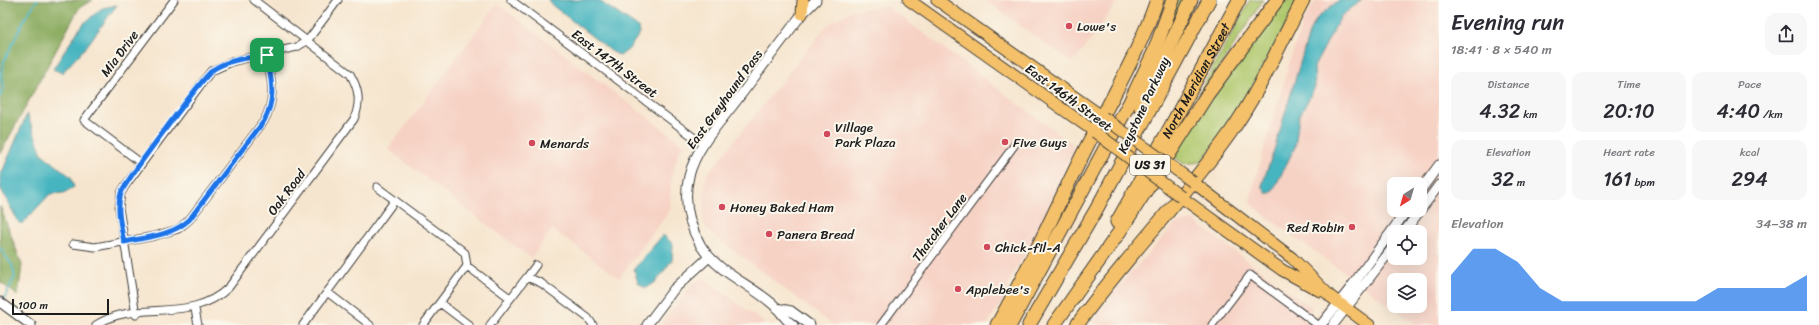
<!DOCTYPE html>
<html lang="en">
<head>
<meta charset="utf-8">
<style>
  :root { --surface:#fff; --page:#f7f7f7; --text:#2b2b33; --muted:#7c7c81; --accent:#1a73e8 }
  body { margin:0; font-family:Sriracha,sans-serif; background:var(--page); color:var(--text); height:100vh; display:flex; flex-direction:column; font-size:15px; white-space:nowrap }
  * { box-sizing:border-box; margin:0 }
  p { font-size:13px; color:var(--muted) }
  .icon { flex:none; width:22px; height:22px; fill:none; stroke:currentColor; stroke-width:2; stroke-linecap:round; stroke-linejoin:round }
  .map { position:relative; flex:1; overflow:hidden }
  .sheet { display:flex; flex-direction:column; background:var(--surface); width:380px }
  .sheet>* { flex:none }
  .needle { width:26px; rotate:217deg }
  .controls { position:absolute; left:1387px; top:177px; display:grid; gap:8px }
  .controls a { display:grid; place-items:center; width:40px; height:40px; border-radius:8px; background:var(--surface); box-shadow:0 4px 16px #0002; font-size:20px }
  .scale { position:absolute; left:12px; bottom:10px; width:97px; box-sizing:border-box; padding-left:4px; border:2px solid #1c1c1c; border-top:0; font-size:11px; line-height:14px; white-space:nowrap; color:#1c1c1c; -webkit-text-stroke:3px #fbf7ec; paint-order:stroke }
  .pin { position:absolute; display:grid; place-items:center; width:34px; height:34px; color:#fff; margin:-17px; border-radius:8px; box-shadow:0 2px 6px #0006 }
  .round { display:grid; place-items:center; flex:none; width:42px; height:42px; border-radius:12px; background:var(--page) }
  .head { display:flex; align-items:center; justify-content:space-between; height:68px; padding:0 12px }
  h1 { font-size:22px; font-weight:600; line-height:30px }
  .stats { display:grid; grid-template-columns:repeat(3,1fr); gap:6px; height:68px; padding:4px 12px }
  .stats div { display:grid; align-content:center; border-radius:10px; background:var(--page); text-align:center }
  .stats b { font-size:20px; font-weight:600 }
  .stats small { font-size:11px; font-weight:400 }
  .stats p { font-size:11px }
  .chart { height:112px; padding:8px 12px }
  .chart p { display:flex; justify-content:space-between }
  .chart svg { width:100%; height:72px; margin-top:4px; fill:var(--accent); opacity:.7 }
  main { display:flex; flex:1; min-height:0 }
  .map>svg:first-child { display:block }
  .built { fill:#f6d2c4; fill-rule:evenodd }
  .green { fill:#afc76c; stroke:#667244 }
  .forest { fill:#8bac60; stroke:#54643e }
  .water { fill:#46b5c0; stroke:#31686e }
  .lines { fill:none; stroke-linecap:round; stroke-linejoin:round }
  .stream { stroke:#46b5c0; stroke-width:2 }
  .minor-casing { stroke:#3d3a37; stroke-width:9 }
  .tertiary-casing { stroke:#3d3a37; stroke-width:11 }
  .primary-casing { stroke:#3d3a37; stroke-width:13 }
  .motorway-casing { stroke:#3d3a37; stroke-width:15 }
  .minor { stroke:#fff; stroke-width:7 }
  .tertiary { stroke:#fff; stroke-width:9 }
  .primary { stroke:#f4c16b; stroke-width:11 }
  .motorway { stroke:#f4c16b; stroke-width:13 }
  .primary-bridge-casing { stroke:#3d3a37; stroke-width:13; stroke-linecap:butt }
  .primary-bridge { stroke:#f4c16b; stroke-width:11 }
  .route-casing { stroke:#fff; stroke-width:8 }
  .route { stroke:#1a73e8; stroke-width:5 }
  .poi-dot { fill:#d1495b; stroke:#fbf7ec; stroke-width:1.5 }
  .labels { text-anchor:middle; stroke-width:4; stroke-linejoin:round; paint-order:stroke }
  .shield { fill:#fbf7ec; stroke:#5f5e5a; stroke-width:1 }
  .shield-label { font-size:12px; font-weight:bold; fill:#1c1c1c }
  .poi-label { font-size:13px; fill:#1c1c1c; stroke:#fbf7ec; text-anchor:start }
  .street-label { font-size:13px; fill:#1c1c1c; stroke:#fbf7ec }
</style>
</head>
<body>
<main>
<div class="map">
<svg width="1439" height="325" viewBox="0 0 1439 325">
  <rect width="100%" height="100%" fill="#fbf7ec"/>
  <filter id="ink" filterUnits="userSpaceOnUse"><feTurbulence type="fractalNoise" baseFrequency=".025" numOctaves="2"/><feDisplacementMap in="SourceGraphic" scale="8" xChannelSelector="R" yChannelSelector="G"/><feConvolveMatrix kernelMatrix="1 2 1 2 8 2 1 2 1" color-interpolation-filters="sRGB"/></filter>
  <filter id="wash" filterUnits="userSpaceOnUse"><feTurbulence type="fractalNoise" baseFrequency=".012" numOctaves="4" result="noise"/><feDisplacementMap in="SourceGraphic" scale="16" xChannelSelector="R" yChannelSelector="G"/><feGaussianBlur stdDeviation="0.9" result="paint"/><feColorMatrix in="noise" values="0 0 0 0 0 0 0 0 0 0 0 0 0 0 0 0 0 1.4 0 .05"/><feComposite in="paint" operator="in"/></filter>
  <g filter="url(#wash)">
    <rect width="100%" height="100%" fill="#f6e5ce"/>
    <path class="built" d="M985,0H1119L1077,58L1071,62Z
      M1316,0H1439V325H1417L1272,221L1252,204L1251,194L1290,60L1303,22ZM1394,184H1420V210H1394ZM1394,232H1420V258H1394ZM1394,280H1420V306H1394Z
      M497,4L684,145L679,152L671,178L670,202L671,209L619,278L552,229L531,258L388,149Z
      M887,6L1072,144L1073,149L1034,239L1008,283V292L987,325H833L734,251L709,232L703,223L706,176L827,25L853,10Z
      M1192,220L1312,308L1309,312L1314,316L1307,325H1099L1093,321L1120,285L1176,223Z
      M703,278L767,325H660L693,283Z"/>
    <path class="green" d="M1177,0H1186L1174,25L1171,23Z
      M1250,0H1263L1198,100L1196,99Z
      M1283,0H1299L1237,115L1201,162L1184,164L1174,157L1216,90Z"/>
    <path class="forest" d="M0,0H93L79,8L0,154Z
      M0,206L22,265L18,296L0,282Z"/>
    <path class="water" d="M548,0H598L639,28L640,33L629,49L620,56L611,51L553,6Z
      M1339,0H1362L1341,16L1314,67L1315,87L1299,117L1295,147L1273,191L1270,193H1266L1262,185L1274,150L1310,30L1318,17Z
      M117,5L86,47L62,73L53,69L81,26L102,8Z
      M27,114L42,154L71,177L74,187L64,193L50,194L23,223H19L0,187V177Z
      M663,235L673,244L672,260L656,282L646,288L638,283L634,269Z"/>
    <g class="lines">
      <path class="stream" d="M0,97L3,88L1,74L4,61L25,18L37,0
        M0,248L12,265L15,276L3,301"/>
    </g>
  </g>
  <g filter="url(#ink)">
    <g class="lines">
      <g class="minor-casing">
        <path id="minor" d="M511,0L704,145
          M141,163L84,120L174,0
          M377,187L459,248L465,253L467,266L423,325
          M73,244L95,247L155,236L178,229L189,220L264,121C277,96 271,81 267,55
          M467,266L510,298
          M527,277L536,265
          M327,292L370,325
          M440,303L469,325
          M195,309L198,325
          M136,315L119,208L121,193L125,186L211,71L234,61L297,47L308,40L338,0
          M96,325C136,298 191,325 229,287L354,119C361,102 359,89 350,74L254,0
          M303,325L395,200
          M490,325L527,277L541,283L588,318L593,325
          M881,325L1016,143
          M1212,325L1250,275L1318,325"/>
      </g>
      <g class="tertiary-casing">
        <path id="tertiary" d="M1420,191L1439,165
          M1404,232L1439,185
          M0,302L31,325
          M776,308L791,311L810,325
          M647,325L674,289L709,257
          M793,325C785,320 782,313 776,307C753,285 719,274 701,246C689,225 683,200 689,176C696,148 717,126 734,104C757,74 779,44 802,14L816,0
          M1321,325L1349,290L1407,210
          M1333,325L1394,246"/>
      </g>
      <g class="primary-casing">
        <path id="primary" d="M909,0L1095,132
          M937,0L1103,117
          M802,14L803,0
          M1193,182L1292,258L1331,297L1369,325
          M1181,197L1282,270L1320,291"/>
      </g>
      <g class="motorway-casing">
        <g id="motorway">
          <path d="M1141,108L1191,0"/>
          <path id="s1" d="M1117,222L1170,128L1239,0"/>
          <path d="M997,325C1030,268 1056,207 1086,148C1111,99 1139,52 1157,0"/>
          <path d="M1010,325L1130,102L1154,52L1173,0"/>
          <path d="M1029,325L1096,210L1209,0"/>
          <path d="M1054,325L1120,231L1207,95L1277,0"/>
          <path d="M1077,325C1124,258 1183,200 1230,133C1259,92 1280,44 1303,0"/>
        </g>
      </g>
      <use href="#minor" class="minor"/>
      <use href="#tertiary" class="tertiary"/>
      <use href="#primary" class="primary"/>
      <use href="#motorway" class="motorway"/>
      <g class="primary-bridge-casing">
        <path id="primary-bridge" d="M1103,117L1193,182
          M1095,132L1181,197"/>
      </g>
      <use href="#primary-bridge" class="primary-bridge"/>
    </g>
  </g>
  <g class="lines" filter="url(#ink)">
    <g class="route-casing">
      <path id="route" d="M267,55C271,81 277,96 264,121L189,220C171,236 147,237 124,242C121,226 116,209 121,193C125,182 205,74 214,69C230,59 249,58 267,55Z"/>
    </g>
    <use href="#route" class="route"/>
  </g>
  <g class="poi-dot">
    <circle cx="1069" cy="26" r="4"/>
    <circle cx="827" cy="134" r="4"/>
    <circle cx="1005" cy="142" r="4"/>
    <circle cx="532" cy="143" r="4"/>
    <circle cx="722" cy="207" r="4"/>
    <circle cx="1352" cy="227" r="4"/>
    <circle cx="769" cy="234" r="4"/>
    <circle cx="987" cy="247" r="4"/>
    <circle cx="958" cy="289" r="4"/>
  </g>
  <g class="labels">
    <rect class="shield" x="1130" y="155" width="40" height="20" rx="3"/>
    <g class="shield-label">
      <text x="1150" y="169">US 31</text>
    </g>
    <g class="poi-label">
      <text x="1077" y="31">Lowe's</text>
      <text x="835" y="132">Village<tspan x="835" dy="15">Park Plaza</tspan></text>
      <text x="1013" y="147">Five Guys</text>
      <text x="540" y="148">Menards</text>
      <text x="730" y="212">Honey Baked Ham</text>
      <text x="1344" y="232" text-anchor="end">Red Robin</text>
      <text x="777" y="239">Panera Bread</text>
      <text x="995" y="252">Chick-fil-A</text>
      <text x="966" y="294">Applebee's</text>
    </g>
    <g class="street-label">
      <text transform="translate(119 53) rotate(-53)" y="5">Mia Drive</text>
      <text transform="translate(615 63) rotate(37)" y="5">East 147th Street</text>
      <text dy="5" stroke="none"><textPath href="#s1" startOffset="162">North Meridian Street</textPath></text>
      <text transform="translate(1069 97) rotate(36)" y="5">East 146th Street</text>
      <text transform="translate(724 99) rotate(-54)" y="5">East Greyhound Pass</text>
      <text transform="translate(1143 105) rotate(-65)" y="5">Keystone Parkway</text>
      <text transform="translate(286 192) rotate(-53)" y="5">Oak Road</text>
      <text transform="translate(939 227) rotate(-53)" y="5">Thatcher Lane</text>
    </g>
  </g>
</svg>
<div class="controls">
<a><svg class="needle" viewBox="-14 -14 28 28"><path d="M0-13l5 13h-10z" fill="#e53935"/><path d="M0 13l5-13h-10z" fill="#7c7c81"/></svg></a>
<a><svg class="icon" aria-label="locate" viewBox="0 0 24 24"><circle cx="12" cy="12" r="6"/><path d="M12 2v4M12 18v4M2 12h4M18 12h4"/></svg></a>
<a><svg class="icon" aria-label="layers" viewBox="0 0 24 24"><path d="M12 4l9 5-9 5-9-5zM3 14l9 5 9-5"/></svg></a>
</div>
<div class="scale">100 m</div>
<div class="pin" style="left:267px;top:55px;background:#1e9e55"><svg class="icon" aria-label="arrive" viewBox="0 0 24 24"><path d="M6 21V4h12l-3 4 3 4H6"/></svg></div>
</div>
<section class="sheet">
<div class="head"><div><h1>Evening run</h1><p>18:41 · 8 × 540 m</p></div><a class="round"><svg class="icon" aria-label="share" viewBox="0 0 24 24"><path d="M12 15V3M7 8l5-5 5 5M5 13v7h14v-7"/></svg></a></div>
<div class="stats">
<div><p>Distance</p><b>4.32<small> km</small></b></div>
<div><p>Time</p><b>20:10</b></div>
<div><p>Pace</p><b>4:40<small> /km</small></b></div>
</div>
<div class="stats">
<div><p>Elevation</p><b>32<small> m</small></b></div>
<div><p>Heart rate</p><b>161<small> bpm</small></b></div>
<div><p>kcal</p><b>294</b></div>
</div>
<div class="chart"><p><span>Elevation</span>34–38 m</p>
<svg viewBox="0 0 160 44" preserveAspectRatio="none"><path d="M0 44V22L10 6L20 6L30 14L40 30L50 38L60 38L70 38L80 38L90 38L100 38L110 38L120 30L130 30L140 30L150 30L160 22V44z"/></svg>
</div>
</section>
</main>
</body>
</html>
